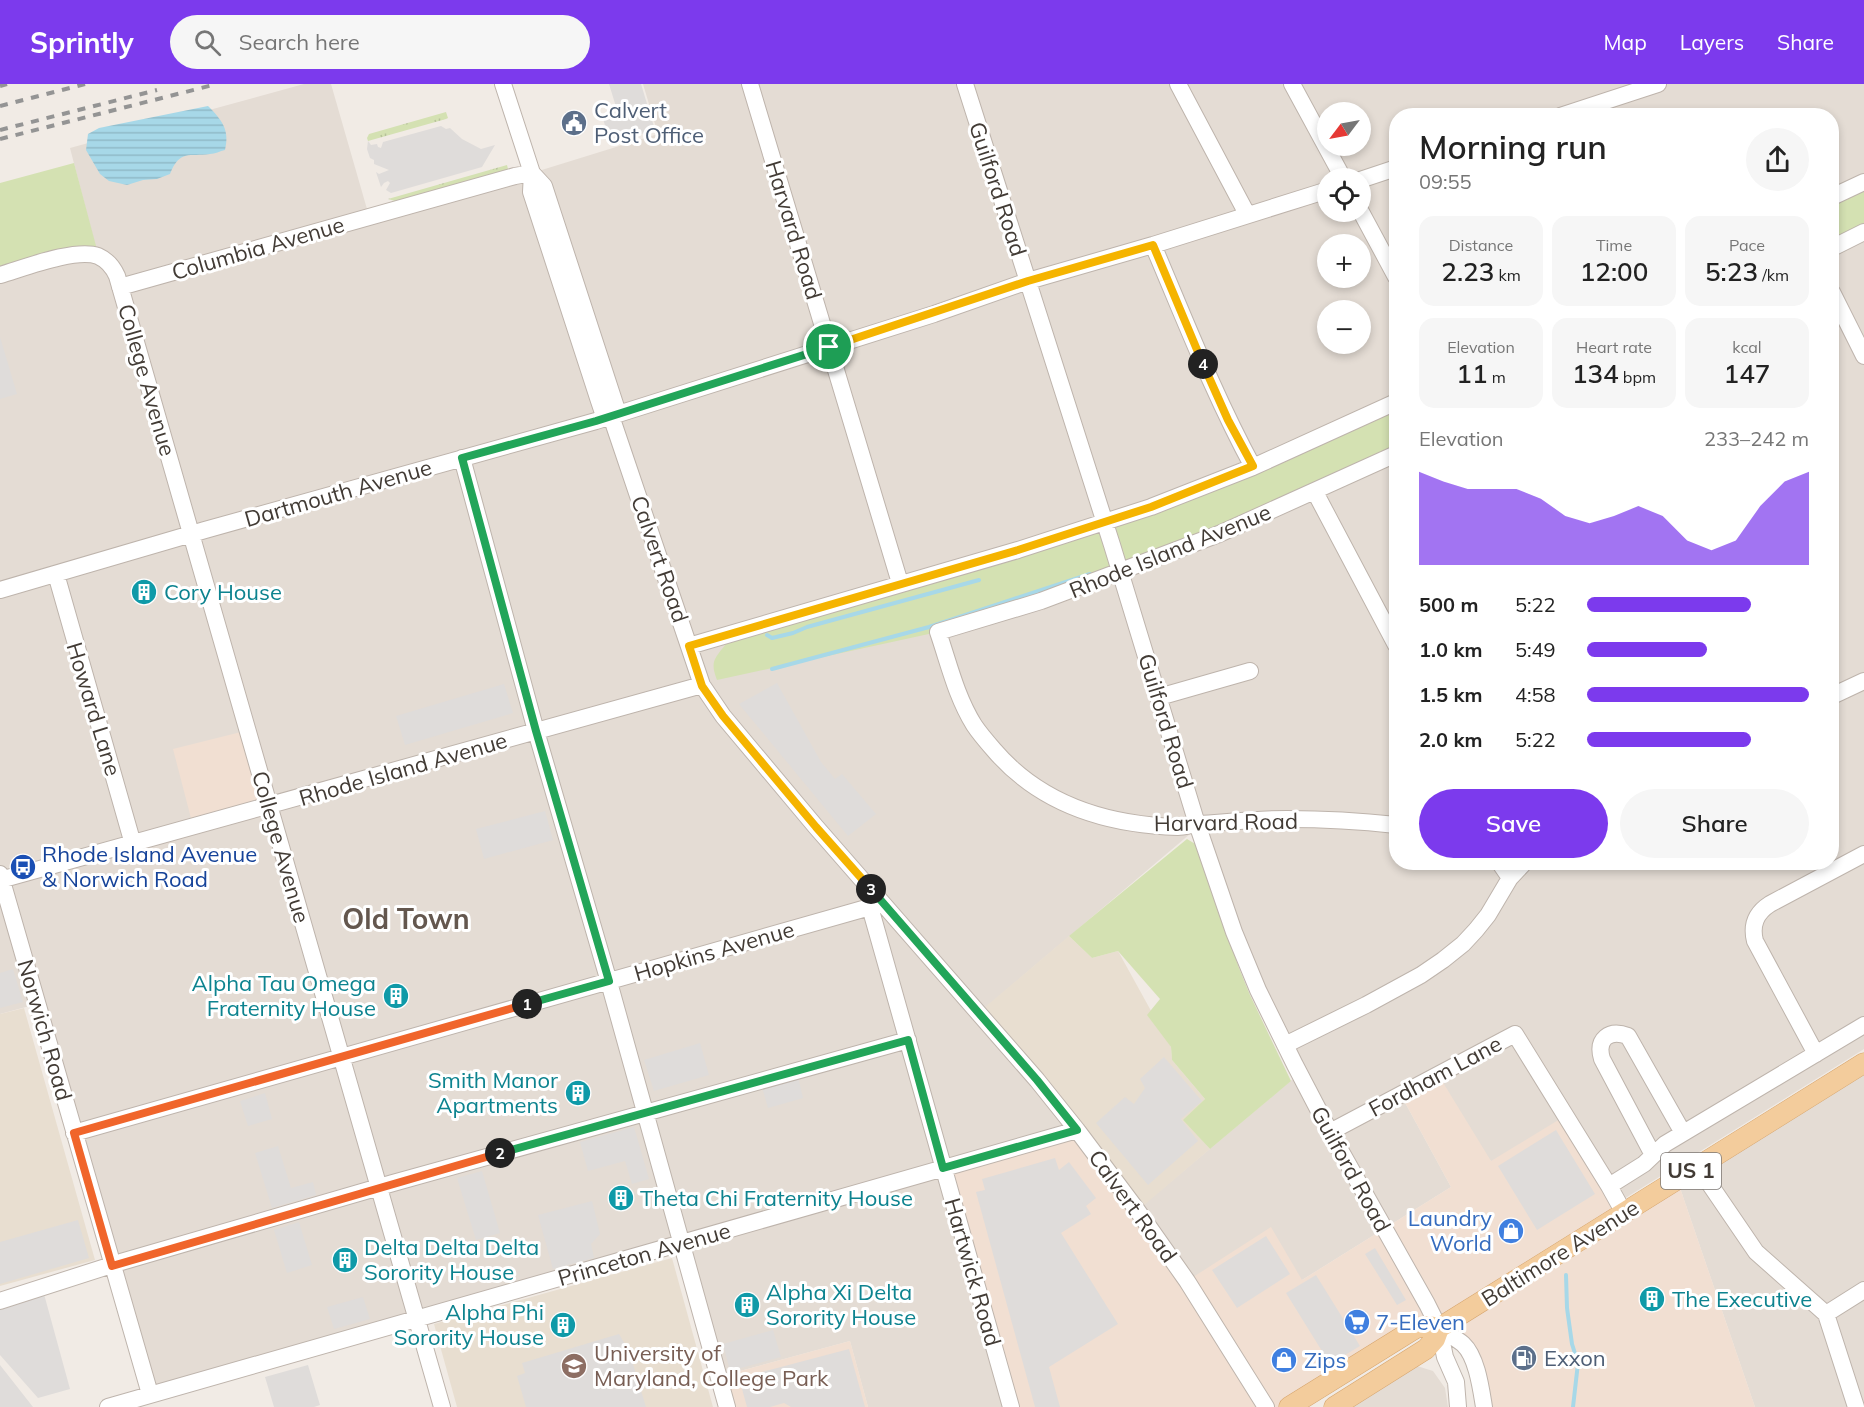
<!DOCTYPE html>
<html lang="en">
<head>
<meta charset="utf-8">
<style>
  :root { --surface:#fff; --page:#f6f6f6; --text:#222; --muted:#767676; --accent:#7c3aed }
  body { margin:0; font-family:Mulish,sans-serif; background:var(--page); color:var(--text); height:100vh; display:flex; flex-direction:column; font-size:22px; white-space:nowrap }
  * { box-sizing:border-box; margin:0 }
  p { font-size:20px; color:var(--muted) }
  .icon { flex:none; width:33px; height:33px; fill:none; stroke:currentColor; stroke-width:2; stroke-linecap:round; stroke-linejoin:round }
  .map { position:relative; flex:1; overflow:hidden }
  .panel { position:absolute; left:1389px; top:24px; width:450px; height:762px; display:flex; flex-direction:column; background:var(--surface); border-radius:24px; box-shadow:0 3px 9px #0003 }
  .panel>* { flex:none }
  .needle { width:39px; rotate:238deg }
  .tools { position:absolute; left:1317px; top:18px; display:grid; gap:12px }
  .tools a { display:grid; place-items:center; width:54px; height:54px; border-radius:50%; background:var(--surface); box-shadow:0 3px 9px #0003; font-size:30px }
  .pin { position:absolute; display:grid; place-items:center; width:51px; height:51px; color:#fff; margin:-26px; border:3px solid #fff; border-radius:50%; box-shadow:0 2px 6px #0007 }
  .km { position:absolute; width:30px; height:30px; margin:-15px; border-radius:50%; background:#222; color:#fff; font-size:16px; line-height:30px; text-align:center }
  .round { display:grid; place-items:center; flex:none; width:63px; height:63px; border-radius:32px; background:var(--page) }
  .headline { display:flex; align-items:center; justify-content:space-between; height:102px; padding:0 30px }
  h1 { font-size:33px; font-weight:600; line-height:45px }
  .metrics { display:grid; grid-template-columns:repeat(3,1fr); gap:9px; height:102px; padding:6px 30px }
  .metrics div { display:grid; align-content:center; border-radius:15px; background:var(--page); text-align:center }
  .metrics b { font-size:26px; font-weight:600 }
  .metrics small { font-size:16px; font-weight:400 }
  .metrics p { font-size:16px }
  .chart { height:168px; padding:12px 30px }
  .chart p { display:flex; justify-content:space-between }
  .chart svg { width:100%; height:108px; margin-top:6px; fill:var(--accent); opacity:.7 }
  .cta { display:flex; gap:12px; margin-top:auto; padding:12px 30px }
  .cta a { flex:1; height:69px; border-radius:36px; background:var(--accent); color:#fff; font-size:24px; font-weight:600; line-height:69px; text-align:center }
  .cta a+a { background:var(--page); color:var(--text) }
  ul { padding:0 30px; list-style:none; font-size:20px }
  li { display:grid; grid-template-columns:96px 72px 1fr; align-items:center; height:45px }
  li i { height:15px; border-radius:8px; background:var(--accent) }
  header { display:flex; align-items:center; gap:36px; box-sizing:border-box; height:84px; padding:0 30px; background:var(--accent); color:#fff }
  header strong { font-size:28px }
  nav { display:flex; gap:33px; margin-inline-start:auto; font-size:21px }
  .search { width:420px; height:54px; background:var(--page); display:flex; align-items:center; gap:15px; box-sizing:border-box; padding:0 21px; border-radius:33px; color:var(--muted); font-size:22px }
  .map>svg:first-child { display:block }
  .residential { fill:#e4dcd4; fill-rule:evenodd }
  .commercial { fill:#f1dfd2 }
  .education { fill:#e8ded0 }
  .grass { fill:url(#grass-tufts) }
  .green { fill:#d4e1b2 }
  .parking { fill:#dfdcda }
  .water { fill:url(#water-rules) }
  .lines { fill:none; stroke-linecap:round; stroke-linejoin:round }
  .stream { stroke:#a7d8e8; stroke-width:4 }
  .minor-casing { stroke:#beb4ac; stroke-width:18 }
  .major-casing { stroke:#d6a56e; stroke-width:21 }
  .minor { stroke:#fff; stroke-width:16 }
  .major { stroke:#f3cc9c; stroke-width:20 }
  .rail { stroke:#949494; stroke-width:4; stroke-dasharray:8 8; stroke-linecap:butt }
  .split-1-casing { stroke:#fff; stroke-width:12 }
  .split-2-casing { stroke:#fff; stroke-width:12 }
  .split-3-casing { stroke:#fff; stroke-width:12 }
  .split-4-casing { stroke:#fff; stroke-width:12 }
  .split-5-casing { stroke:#fff; stroke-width:12 }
  .split-1 { stroke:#22a559; stroke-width:8 }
  .split-2 { stroke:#f0652b; stroke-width:8 }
  .split-3 { stroke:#22a559; stroke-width:8 }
  .split-4 { stroke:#f5b400; stroke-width:8 }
  .split-5 { stroke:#f5b400; stroke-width:8 }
  .labels { text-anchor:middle; stroke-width:6; stroke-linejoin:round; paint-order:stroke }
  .shield { fill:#fff; stroke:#7b7672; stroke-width:1.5 }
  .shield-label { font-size:21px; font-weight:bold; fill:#423b35 }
  .service-label { font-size:22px; fill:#4e5e75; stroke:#fff; text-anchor:start }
  .street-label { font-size:22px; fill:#423b35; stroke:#fff }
  .culture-label { font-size:22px; fill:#0d838f; stroke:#fff; text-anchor:start }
  .transit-label { font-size:22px; fill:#164399; stroke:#fff; text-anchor:start }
  .shop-label { font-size:22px; fill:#366cbe; stroke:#fff; text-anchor:start }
  .education-label { font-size:22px; fill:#785e54; stroke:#fff; text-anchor:start }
  .district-label { font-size:28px; font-weight:bold; fill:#64574e; stroke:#fff }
</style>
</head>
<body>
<header>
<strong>Sprintly</strong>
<div class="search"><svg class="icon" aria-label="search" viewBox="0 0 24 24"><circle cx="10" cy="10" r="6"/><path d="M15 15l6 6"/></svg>Search here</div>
<nav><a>Map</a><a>Layers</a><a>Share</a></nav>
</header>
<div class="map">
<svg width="1864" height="1323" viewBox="0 0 1864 1323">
  <defs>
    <pattern id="grass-tufts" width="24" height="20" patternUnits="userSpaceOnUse" patternTransform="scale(1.5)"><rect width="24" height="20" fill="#d4e1b2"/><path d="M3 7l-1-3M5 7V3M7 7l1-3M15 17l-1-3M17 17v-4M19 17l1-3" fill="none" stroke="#b7c29a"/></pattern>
    <pattern id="water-rules" width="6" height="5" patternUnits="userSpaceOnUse" patternTransform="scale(1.5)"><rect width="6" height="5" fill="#a7d8e8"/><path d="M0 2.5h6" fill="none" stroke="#91bac8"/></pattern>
  </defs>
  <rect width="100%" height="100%" fill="#f1ebe5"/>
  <path class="residential" d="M304,0H331L369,132L532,89L658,50L643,0H1864V965L1619,1118L1491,1077L1402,1013L1451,1103L1302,1196L1187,1197L1137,1126L1299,990L1197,744L979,929L1077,1046L1011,1323H868L850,1257L718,1293L682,1160L150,1310L37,920L0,930V191L98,172L70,64ZM1328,28H1360V62H1328ZM1396,32H1832V778H1396ZM1328,94H1360V128H1328ZM1328,160H1360V194H1328ZM1328,226H1360V260H1328Z
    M1864,987V1323H1755L1679,1101Z
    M1417,1282L1433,1287L1445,1304L1448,1323H1350Z"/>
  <path class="commercial" d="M249,646L269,723L193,742L173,665Z
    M1439,992L1491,1077L1565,1032L1624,1129L1679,1101L1755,1323H1484L1467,1265L1429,1242L1289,1323H1011L943,1084L1077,1046L1187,1197L1271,1143L1302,1196L1451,1103L1402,1013Z
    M850,1257L868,1323H727L718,1293Z"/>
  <path class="education" d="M1069,852L1092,874L1118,867L1171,963L1172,976L1205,1015L1184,1036L1210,1065L1143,1122L984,924Z
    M24,924L95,1176L0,1202V930Z
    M672,1174L713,1323H457L434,1240Z"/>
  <path class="grass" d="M446,28L448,34L446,35L368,57L367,54L369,50Z
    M507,81L508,85L505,87L395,117L388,115Z"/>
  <path class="green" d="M74,79L99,173L0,191V99Z
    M1864,97V147L1832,163V113Z
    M1396,318V370L1315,408L938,548L717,596C710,578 714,575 726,560L901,503L1018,471Z
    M1187,755L1197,761L1239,884L1250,911L1291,997L1210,1065L1183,1036L1205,1015L1172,976L1171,963L1147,931L1160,915L1118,867L1092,874L1069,852Z"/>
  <path class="parking" d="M609,0H641L655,46L610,59L602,31L617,26Z
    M441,42L446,45L450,44L462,55L481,65L495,61L482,83L391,109L386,106L390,99L388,97L384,99L381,103L376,88L379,90L389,86L374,80V76L370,74L367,65L368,57L371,61L377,60L378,63L381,64L383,58Z
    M0,253L17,310L0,315Z
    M777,599L821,678L835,695L842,690L876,730L848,752L739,620Z
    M504,600L513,629L405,661L396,632Z
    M545,727L553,756L484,775L476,745Z
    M13,885L23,918L0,924V889Z
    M700,959L709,991L654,1007L644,976Z
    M1164,973L1202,1017L1181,1035L1198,1057L1148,1101L1096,1039L1125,1013L1134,1020L1145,1004L1140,995Z
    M798,993L803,1014L768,1024L762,1003Z
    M265,1009L272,1035L248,1042L240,1017Z
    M634,1043L649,1095L632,1100L625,1077L588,1087L580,1058Z
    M1556,1046L1595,1110L1537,1146L1498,1082Z
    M278,1062L291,1104L313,1098L316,1111L272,1124L255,1069Z
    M1055,1074L1059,1086L1069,1078L1096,1114L1086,1122L1091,1130L1061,1149L1118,1240L1049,1283L1060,1323H1035L976,1108L985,1106L982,1095Z
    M482,1087L500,1149L476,1156L457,1094Z
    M592,1117L600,1150L591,1160L594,1174L553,1185L538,1131Z
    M78,1136L89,1174L0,1200V1158Z
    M299,1138L312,1181L287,1189L274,1146Z
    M1266,1152L1290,1190L1237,1224L1212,1186Z
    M1375,1164L1406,1216L1397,1221L1365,1170Z
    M1316,1191L1360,1262L1330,1280L1286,1209Z
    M44,1210L70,1305L38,1314L0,1271V1224Z
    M363,1213L370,1235L334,1245L327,1223Z
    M773,1246L781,1273L730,1287L723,1260Z
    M619,1250L629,1267L646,1323H526L517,1292L525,1289L522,1279Z
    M849,1265L865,1323H791L784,1319L770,1323H747L739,1294Z
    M0,1281L33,1323H0Z
    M308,1281L320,1321L314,1323H274L265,1293Z"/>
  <path class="water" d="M208,22C222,36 230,46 225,66C220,67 215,70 210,70C189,73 180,65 170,90L157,95L143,96L127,101L109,97L100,90L86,66L88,50L99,44Z"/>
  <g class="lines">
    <path class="stream" d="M767,551L772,554L793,549L807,543L979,496
      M772,585L929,543L1090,490
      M1566,1191L1567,1224L1572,1260L1578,1279L1573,1323"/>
    <g class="minor-casing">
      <path id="minor" d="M503,0L532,89L531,108L599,317L602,326L611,332L702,601L723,632L816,743L1037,996L1077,1046L1137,1126L1187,1197L1266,1323
        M750,0L900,499
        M965,0L1112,461L1197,740L1234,848L1258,906L1295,981L1330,1048L1427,1220L1439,1244L1445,1273L1456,1298L1458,1323
        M1178,0L1247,130
        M1292,0L1343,94
        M1560,32L1658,0
        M532,89L544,102L616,323L611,332
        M1360,96L1396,84
        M1832,113L1864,98
        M1360,126L1396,193
        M1153,161C1185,236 1214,311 1253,383
        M1832,164L1864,148
        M0,191C24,184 75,164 98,172C107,176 113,183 117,192L442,1323
        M120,203L515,92L532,89
        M1832,208L1864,272
        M1396,370L1219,450L1041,517L938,548C949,580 956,612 974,641C980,650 987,658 994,666C1041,721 1108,741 1178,743C1185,743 1193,740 1200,740C1229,738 1258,735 1287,735C1323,735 1360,737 1396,741
        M462,374L536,647L607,891L727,1323
        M1315,408L1396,561
        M56,490L133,760
        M0,506L205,446L596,337L934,230L1028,197L1153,161L1328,106
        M689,562L1018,466L1151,423L1253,383L1396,318
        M1832,612L1864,597
        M1159,613L1250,587
        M1499,778L1510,794
        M0,790L150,1310
        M0,796L702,601
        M874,814L870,823L1011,1323
        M1285,961L1366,921L1421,891L1443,876L1463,860L1476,846L1488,831L1510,794L1525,778
        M1816,970L1755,857C1751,841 1756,829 1770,820L1864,770
        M1330,1048L1515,950L1609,1102L1624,1129
        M74,1049L870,823
        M1653,1071L1602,975C1596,955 1609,945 1628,952L1683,1049
        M1698,1083L1756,1168L1826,1230L1856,1323
        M1609,1102L1644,1080L1665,1060L1864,941
        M0,1217L121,1178L393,1099L908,956
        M1826,1230L1864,1206
        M1439,1244C1446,1249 1456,1254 1463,1260C1477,1273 1481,1305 1484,1323
        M108,1323L1077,1046"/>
    </g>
    <g class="major-casing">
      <path id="major" d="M1289,1323L1416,1244L1429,1242L1439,1244
        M1334,1323L1426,1265L1435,1255L1439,1244L1864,979"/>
    </g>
    <use href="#minor" class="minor"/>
    <use href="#major" class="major"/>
    <path class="rail" d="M0,2L7,0
      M0,22L85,0
      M0,46L157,6
      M0,55L217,0"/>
  </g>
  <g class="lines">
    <g class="split-1-casing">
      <path id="split-1" d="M527,920L609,897L536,647L462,374L596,337L829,263"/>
    </g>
    <g class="split-2-casing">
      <path id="split-2" d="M500,1069L112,1182L74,1049L527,920"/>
    </g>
    <g class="split-3-casing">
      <path id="split-3" d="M500,1069L908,956L943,1084L1077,1046L1037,996L871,805"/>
    </g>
    <g class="split-4-casing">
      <path id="split-4" d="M871,805L816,743L723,632L702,602L689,562L1018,466L1151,423L1253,382L1228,336L1203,280"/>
    </g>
    <g class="split-5-casing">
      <path id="split-5" d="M829,263L1028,197L1153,161L1203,280"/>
    </g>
    <use href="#split-1" class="split-1"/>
    <use href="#split-2" class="split-2"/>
    <use href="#split-3" class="split-3"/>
    <use href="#split-4" class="split-4"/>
    <use href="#split-5" class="split-5"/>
  </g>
  <defs>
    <g id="civic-disc" transform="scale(1.35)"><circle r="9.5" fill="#5c6f8a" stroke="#fff"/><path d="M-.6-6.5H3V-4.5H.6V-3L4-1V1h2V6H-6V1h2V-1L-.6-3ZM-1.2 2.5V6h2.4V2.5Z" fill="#fff"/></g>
    <g id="building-disc" transform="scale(1.35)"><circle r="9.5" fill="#0f9aa8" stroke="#fff"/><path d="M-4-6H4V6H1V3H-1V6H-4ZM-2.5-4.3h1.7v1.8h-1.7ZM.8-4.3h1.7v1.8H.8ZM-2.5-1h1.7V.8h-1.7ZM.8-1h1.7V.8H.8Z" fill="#fff"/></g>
    <g id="bus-disc" transform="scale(1.35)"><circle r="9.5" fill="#1a4fb4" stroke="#fff"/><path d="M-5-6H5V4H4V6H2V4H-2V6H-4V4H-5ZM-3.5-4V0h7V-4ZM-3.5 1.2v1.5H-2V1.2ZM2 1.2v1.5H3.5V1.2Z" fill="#fff"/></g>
    <g id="shop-disc" transform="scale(1.35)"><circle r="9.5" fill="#3f7fe0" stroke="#fff"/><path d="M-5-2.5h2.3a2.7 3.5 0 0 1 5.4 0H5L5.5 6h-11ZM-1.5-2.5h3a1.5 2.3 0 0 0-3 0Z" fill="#fff"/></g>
    <g id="supermarket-disc" transform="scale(1.35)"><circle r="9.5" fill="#3f7fe0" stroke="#fff"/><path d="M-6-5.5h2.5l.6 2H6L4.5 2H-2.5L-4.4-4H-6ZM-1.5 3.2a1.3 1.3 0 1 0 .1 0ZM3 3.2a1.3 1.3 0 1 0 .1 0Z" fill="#fff"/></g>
    <g id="fuel-disc" transform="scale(1.35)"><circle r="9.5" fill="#5c6f8a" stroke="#fff"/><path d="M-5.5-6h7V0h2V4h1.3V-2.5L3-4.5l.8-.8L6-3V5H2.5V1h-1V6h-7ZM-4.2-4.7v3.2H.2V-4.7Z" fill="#fff"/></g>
    <g id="university-disc" transform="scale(1.35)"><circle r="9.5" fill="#8d6e63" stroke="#fff"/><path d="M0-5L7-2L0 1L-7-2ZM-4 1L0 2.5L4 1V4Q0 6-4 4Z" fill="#fff"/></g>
  </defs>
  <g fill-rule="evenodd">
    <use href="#civic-disc" x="574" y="39"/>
    <use href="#building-disc" x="144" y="508"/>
    <use href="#bus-disc" x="23" y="783"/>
    <use href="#building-disc" x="396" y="912"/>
    <use href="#building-disc" x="578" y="1009"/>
    <use href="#building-disc" x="621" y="1114"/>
    <use href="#shop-disc" x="1511" y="1147"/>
    <use href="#building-disc" x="345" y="1176"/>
    <use href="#building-disc" x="1652" y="1215"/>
    <use href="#building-disc" x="747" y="1221"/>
    <use href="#supermarket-disc" x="1357" y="1238"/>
    <use href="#building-disc" x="563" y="1241"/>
    <use href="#fuel-disc" x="1524" y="1274"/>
    <use href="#shop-disc" x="1284" y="1276"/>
    <use href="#university-disc" x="574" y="1282"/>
  </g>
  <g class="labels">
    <rect class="shield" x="1661" y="1069" width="60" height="36" rx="4.5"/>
    <g class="shield-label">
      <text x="1691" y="1094">US 1</text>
    </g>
    <g class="service-label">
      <text x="594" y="34">Calvert<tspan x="594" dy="25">Post Office</tspan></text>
      <text x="1544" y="1282">Exxon</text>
    </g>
    <g class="street-label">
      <text transform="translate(998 105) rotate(72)" y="8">Guilford Road</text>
      <text transform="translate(794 146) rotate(73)" y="8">Harvard Road</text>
      <text transform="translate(258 164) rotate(-16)" y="8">Columbia Avenue</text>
      <text transform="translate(147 296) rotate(74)" y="8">College Avenue</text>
      <text transform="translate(338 409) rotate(-16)" y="8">Dartmouth Avenue</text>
      <text transform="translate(1170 467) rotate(-22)" y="8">Rhode Island Avenue</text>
      <text transform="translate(660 475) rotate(71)" y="8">Calvert Road</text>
      <text transform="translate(94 625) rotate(73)" y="8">Howard Lane</text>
      <text transform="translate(1166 637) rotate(73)" y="8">Guilford Road</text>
      <text transform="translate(403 685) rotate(-16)" y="8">Rhode Island Avenue</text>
      <text transform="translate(1226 738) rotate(-1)" y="8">Harvard Road</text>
      <text transform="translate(281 763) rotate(74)" y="8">College Avenue</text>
      <text transform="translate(714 867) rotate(-16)" y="8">Hopkins Avenue</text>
      <text transform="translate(45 946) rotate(74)" y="8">Norwich Road</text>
      <text transform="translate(1435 992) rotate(-28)" y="8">Fordham Lane</text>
      <text transform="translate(1351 1085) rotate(61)" y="8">Guilford Road</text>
      <text transform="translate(1133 1122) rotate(54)" y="8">Calvert Road</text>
      <text transform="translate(1560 1169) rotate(-32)" y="8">Baltimore Avenue</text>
      <text transform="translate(644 1170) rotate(-16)" y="8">Princeton Avenue</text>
      <text transform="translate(973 1188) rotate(74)" y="8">Hartwick Road</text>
    </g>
    <g class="culture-label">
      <text x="164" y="516">Cory House</text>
      <text x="376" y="907" text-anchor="end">Alpha Tau Omega<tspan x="376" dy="25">Fraternity House</tspan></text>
      <text x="558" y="1004" text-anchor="end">Smith Manor<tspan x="558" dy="25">Apartments</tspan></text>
      <text x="640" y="1122">Theta Chi Fraternity House</text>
      <text x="364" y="1171">Delta Delta Delta<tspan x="364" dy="25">Sorority House</tspan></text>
      <text x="766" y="1216">Alpha Xi Delta<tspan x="766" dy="25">Sorority House</tspan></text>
      <text x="1672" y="1223">The Executive</text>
      <text x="544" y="1236" text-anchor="end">Alpha Phi<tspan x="544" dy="25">Sorority House</tspan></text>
    </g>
    <g class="transit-label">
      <text x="42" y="778">Rhode Island Avenue<tspan x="42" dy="25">&amp; Norwich Road</tspan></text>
    </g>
    <g class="shop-label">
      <text x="1492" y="1142" text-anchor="end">Laundry<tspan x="1492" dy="25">World</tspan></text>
      <text x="1376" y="1246">7-Eleven</text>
      <text x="1304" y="1284">Zips</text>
    </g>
    <g class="education-label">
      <text x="594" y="1277">University of<tspan x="594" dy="25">Maryland, College Park</tspan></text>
    </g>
    <g class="district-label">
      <text x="406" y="845">Old Town</text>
    </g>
  </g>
</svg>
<div class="tools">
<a><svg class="needle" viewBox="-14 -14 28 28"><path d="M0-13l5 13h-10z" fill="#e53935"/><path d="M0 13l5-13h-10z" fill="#767676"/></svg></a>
<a><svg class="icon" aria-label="locate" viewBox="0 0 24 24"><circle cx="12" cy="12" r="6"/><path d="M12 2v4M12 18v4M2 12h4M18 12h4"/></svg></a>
<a>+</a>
<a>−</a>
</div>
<div class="pin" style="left:829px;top:263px;background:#1e9e55"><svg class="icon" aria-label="arrive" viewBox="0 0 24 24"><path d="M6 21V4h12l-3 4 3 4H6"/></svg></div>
<b class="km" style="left:527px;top:920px">1</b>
<b class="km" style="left:500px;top:1069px">2</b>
<b class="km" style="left:871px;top:805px">3</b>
<b class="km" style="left:1203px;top:280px">4</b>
<section class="panel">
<div class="headline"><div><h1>Morning run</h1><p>09:55</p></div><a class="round"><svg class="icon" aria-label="share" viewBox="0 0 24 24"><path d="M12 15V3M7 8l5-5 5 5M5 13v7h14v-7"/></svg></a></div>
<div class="metrics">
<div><p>Distance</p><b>2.23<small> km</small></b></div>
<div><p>Time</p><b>12:00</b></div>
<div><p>Pace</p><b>5:23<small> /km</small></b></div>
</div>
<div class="metrics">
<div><p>Elevation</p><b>11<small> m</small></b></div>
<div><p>Heart rate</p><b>134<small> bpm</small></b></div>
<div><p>kcal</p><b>147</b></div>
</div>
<div class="chart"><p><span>Elevation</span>233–242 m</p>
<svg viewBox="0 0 160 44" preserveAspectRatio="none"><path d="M0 44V6L10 10L20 13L30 13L40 13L50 17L60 24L70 27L80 24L90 20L100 24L110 34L120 38L130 34L140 20L150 10L160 6V44z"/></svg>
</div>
<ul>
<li><b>500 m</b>5:22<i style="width:74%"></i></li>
<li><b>1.0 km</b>5:49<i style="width:54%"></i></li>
<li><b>1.5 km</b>4:58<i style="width:100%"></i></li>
<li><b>2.0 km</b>5:22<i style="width:74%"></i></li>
</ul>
<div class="cta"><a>Save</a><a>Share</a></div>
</section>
</div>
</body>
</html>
